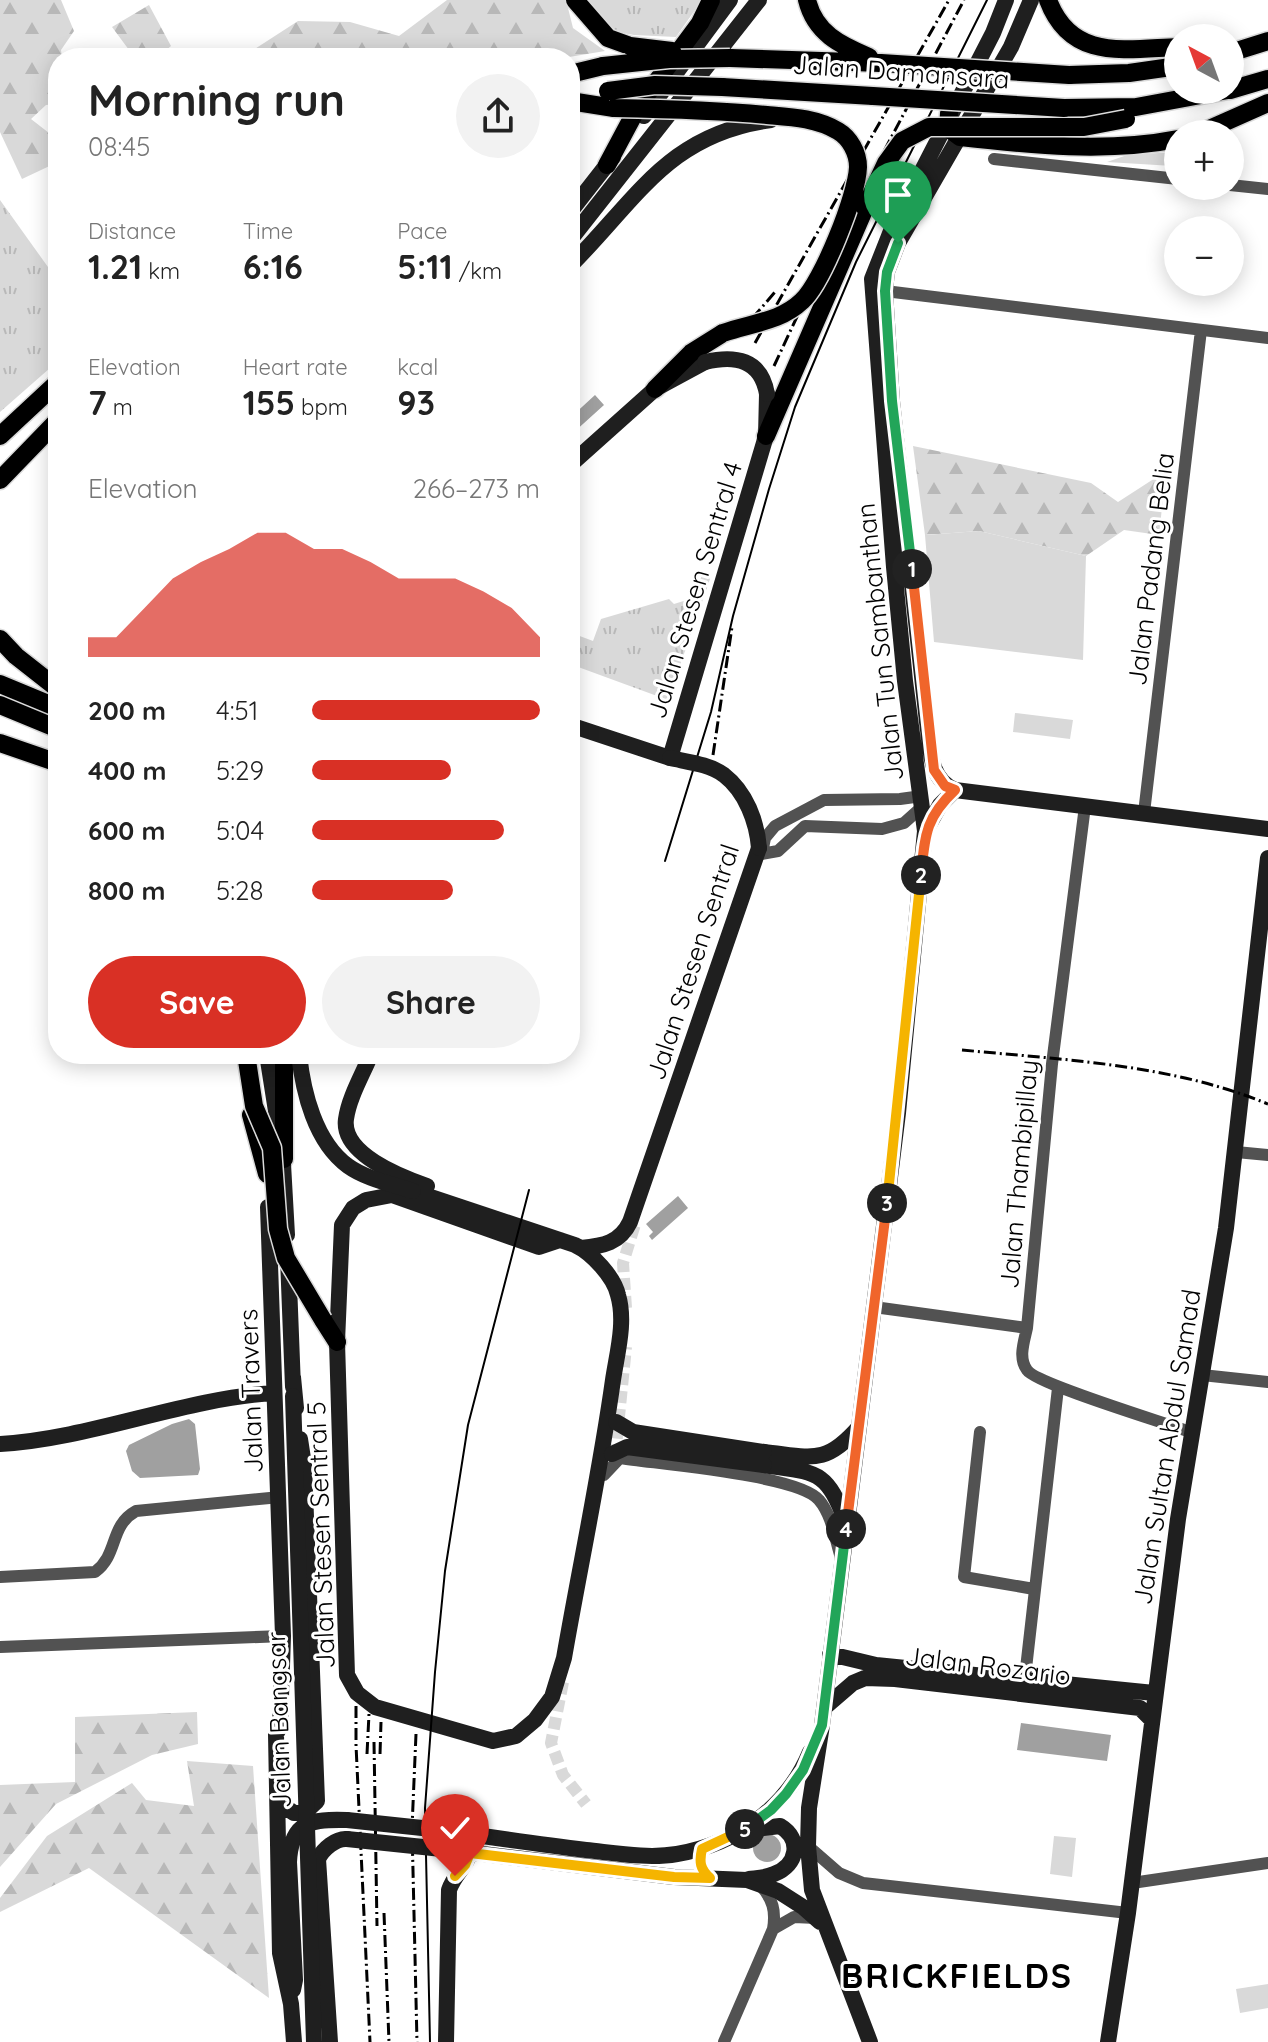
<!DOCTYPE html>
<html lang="en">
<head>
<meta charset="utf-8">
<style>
  :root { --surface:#fff; --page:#f2f2f2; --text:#222; --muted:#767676; --accent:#d93025 }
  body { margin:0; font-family:Quicksand,sans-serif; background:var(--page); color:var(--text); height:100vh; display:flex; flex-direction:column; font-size:30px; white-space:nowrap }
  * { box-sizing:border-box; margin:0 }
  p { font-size:26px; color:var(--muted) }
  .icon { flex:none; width:44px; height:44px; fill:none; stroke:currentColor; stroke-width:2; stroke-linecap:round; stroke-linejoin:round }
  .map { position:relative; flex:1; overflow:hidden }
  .details { position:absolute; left:48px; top:48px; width:532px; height:1016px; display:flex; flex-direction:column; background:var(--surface); border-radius:32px; box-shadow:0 4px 20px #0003 }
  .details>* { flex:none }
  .needle { width:52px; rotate:319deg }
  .controls { position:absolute; left:1164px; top:24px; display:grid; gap:16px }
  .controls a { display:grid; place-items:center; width:80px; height:80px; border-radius:50%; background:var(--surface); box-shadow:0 4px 20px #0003; font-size:40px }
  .pin { position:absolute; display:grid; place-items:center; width:68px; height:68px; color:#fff; margin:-82px -34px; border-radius:50% 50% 50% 0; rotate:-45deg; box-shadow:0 0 8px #0007 }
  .pin .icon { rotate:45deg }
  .km { position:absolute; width:40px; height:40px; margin:-20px; border-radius:50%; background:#222; color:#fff; font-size:22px; line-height:40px; text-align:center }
  .round { display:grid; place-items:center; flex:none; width:84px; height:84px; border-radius:42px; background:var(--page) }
  .overview { display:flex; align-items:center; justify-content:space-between; height:136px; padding:0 40px }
  h1 { font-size:44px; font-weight:700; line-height:60px }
  .metrics { display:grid; grid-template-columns:repeat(3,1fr); gap:12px; height:136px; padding:8px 40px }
  .metrics div { display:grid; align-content:center }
  .metrics b { font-size:34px; font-weight:700 }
  .metrics small { font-size:22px; font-weight:400 }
  .metrics p { font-size:22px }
  .chart { height:224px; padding:16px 40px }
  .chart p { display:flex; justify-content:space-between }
  .chart svg { width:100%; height:144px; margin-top:8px; fill:var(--accent); opacity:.7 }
  .cta { display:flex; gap:16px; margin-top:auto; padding:16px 40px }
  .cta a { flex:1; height:92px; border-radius:48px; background:var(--accent); color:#fff; font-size:32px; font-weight:700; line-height:92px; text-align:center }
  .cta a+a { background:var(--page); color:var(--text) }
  ul { padding:0 40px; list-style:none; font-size:26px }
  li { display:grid; grid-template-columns:128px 96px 1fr; align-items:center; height:60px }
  li i { height:20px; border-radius:10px; background:var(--accent) }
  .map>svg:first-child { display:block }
  .grass { fill:url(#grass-tufts) }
  .forest { fill:url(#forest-firs) }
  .pitch { fill:#d9d9d9 }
  .water { fill:#a0a0a0 }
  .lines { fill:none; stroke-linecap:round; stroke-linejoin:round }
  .street-tunnel { stroke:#d9d9d9; stroke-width:12; stroke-dasharray:12 6; stroke-linecap:butt }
  .primary-casing { stroke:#dbdbdb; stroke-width:21 }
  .street { stroke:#525252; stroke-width:12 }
  .secondary { stroke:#1f1f1f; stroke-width:16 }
  .primary { stroke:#000; stroke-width:18 }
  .tram { stroke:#000; stroke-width:2 }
  .rail { stroke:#000; stroke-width:3; stroke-dasharray:12 4 2 4; stroke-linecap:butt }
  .primary-bridge-casing { stroke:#dbdbdb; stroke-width:21; stroke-linecap:butt }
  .secondary-bridge { stroke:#1f1f1f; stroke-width:16 }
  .primary-bridge { stroke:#000; stroke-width:18 }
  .split-1-casing { stroke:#fff; stroke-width:16 }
  .split-2-casing { stroke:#fff; stroke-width:16 }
  .split-3-casing { stroke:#fff; stroke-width:16 }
  .split-4-casing { stroke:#fff; stroke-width:16 }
  .split-5-casing { stroke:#fff; stroke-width:16 }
  .split-6-casing { stroke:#fff; stroke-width:16 }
  .split-1 { stroke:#22a559; stroke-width:10 }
  .split-2 { stroke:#f0652b; stroke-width:10 }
  .split-3 { stroke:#f5b400; stroke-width:10 }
  .split-4 { stroke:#f0652b; stroke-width:10 }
  .split-5 { stroke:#22a559; stroke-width:10 }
  .split-6 { stroke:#f5b400; stroke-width:10 }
  .labels { text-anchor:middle; stroke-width:6; stroke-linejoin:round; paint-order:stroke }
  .street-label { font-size:26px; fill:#000; stroke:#fff }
  .district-label { font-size:34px; font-weight:bold; letter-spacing:2px; fill:#000; stroke:#fff }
</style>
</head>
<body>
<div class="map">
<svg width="1268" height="2042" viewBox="0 0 1268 2042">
  <defs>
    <pattern id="grass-tufts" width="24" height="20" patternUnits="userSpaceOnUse" patternTransform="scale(2)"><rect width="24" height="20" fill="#d9d9d9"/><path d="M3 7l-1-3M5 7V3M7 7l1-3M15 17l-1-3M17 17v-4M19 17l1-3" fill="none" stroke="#b8b8b8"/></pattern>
    <pattern id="forest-firs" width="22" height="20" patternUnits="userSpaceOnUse" patternTransform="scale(2)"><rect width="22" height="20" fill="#d9d9d9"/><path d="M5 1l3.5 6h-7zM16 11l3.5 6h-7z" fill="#b8b8b8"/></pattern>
  </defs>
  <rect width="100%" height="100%" fill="#fff"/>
  <path class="grass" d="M585,0H702L676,37L634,35L617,32Z
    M1174,152L1173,166L1107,162L1127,155Z
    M0,200L53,274L58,271V361L0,412Z
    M704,570L709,573L710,579L668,700L570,664V653L577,635L593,641L601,619L669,599L674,604L693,598Z"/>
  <path class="forest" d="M0,0H61L74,31L61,50L62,58H58V104L46,105L31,119L49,133L58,131V162L22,179L0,132Z
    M447,0H566L573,28L605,51L563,58H241L298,21L350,22L399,36Z
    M149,5L171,46L157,58L132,54L112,27Z
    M913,446L1091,483L1118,502L1166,471L1159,535L1124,530L1086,556L979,531L925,535Z
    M197,1712L198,1744L152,1755L56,1804L0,1867V1785L75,1782V1717Z
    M187,1761L253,1766L269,1998L89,1868L0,1912V1898L47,1836L132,1783L146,1800L194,1806Z"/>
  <path class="pitch" d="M979,531L1086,556L1083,660L934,642L925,535Z
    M1015,713L1073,720L1070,739L1013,732Z
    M1054,1836L1076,1838L1072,1877L1050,1874Z
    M1268,1984V2008L1240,2013L1236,1989Z"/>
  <path class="water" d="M595,395L604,405L573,433L570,430V418Z
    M678,1196L688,1208L652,1240L649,1236L653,1232L646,1224Z
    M189,1419L195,1424L200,1469L198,1475L140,1478L132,1471L126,1451L129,1445L172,1424Z
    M1021,1723L1111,1735L1107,1761L1017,1750Z
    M753 1848a14 14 0 1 1 28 0a14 14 0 1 1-28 0Z"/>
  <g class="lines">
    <path class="street-tunnel" d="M626,1308L623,1263L636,1221
      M624,1453L616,1446L626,1347
      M563,1682L551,1743L563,1775L586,1804"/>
    <g class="primary-casing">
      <path id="primary" d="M575,0L608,38L630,46
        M807,0C815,33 840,45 869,57
        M1048,0C1071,61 1124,49 1178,47
        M1230,53L1268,41
        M730,58L881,63
        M570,74L603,66
        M1069,75L1129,73L1178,66
        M722,87L873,96
        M1230,90L1268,79
        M570,101L614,108
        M1064,108L1136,107L1228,90
        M949,113L948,128L960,137C1032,145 1106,153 1178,139
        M1198,134L1268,103
        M607,165L639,105L700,23L711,0
        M655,389L691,353L723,333
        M0,436L58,382
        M766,436L865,208
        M0,480L58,420
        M0,639L16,656L58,689
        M0,684L58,708
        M0,705L58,729
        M0,743L58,763
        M251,1115L267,1174
        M284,1159V1054
        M323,1320L337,1342"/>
    </g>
    <path class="street" d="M994,159L1178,179
      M1230,185L1268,189
      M885,291L1268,338
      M1085,806L1052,1064L1027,1328C1024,1342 1018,1358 1027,1370C1036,1384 1166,1423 1190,1432
      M1144,813L1201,330
      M762,853L765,838L775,826L824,800L900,799L922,796
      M761,854L778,851L805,826L882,829L904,823L923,806
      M1236,1152L1268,1155
      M874,1307L1027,1328
      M1202,1375L1268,1382
      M980,1432L964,1577L1034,1589
      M604,1475L620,1458C658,1464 799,1475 819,1500C832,1515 835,1539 841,1558
      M0,1577L95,1572C119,1554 109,1526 136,1511L280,1497
      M0,1647L283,1636
      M1024,1686L1058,1388
      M808,1846L839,1873L863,1883L1128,1913
      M1132,1883L1268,1863
      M773,1929L794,1917L816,1918
      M724,2042L773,1929C776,1911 773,1899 760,1885"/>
    <path class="secondary" d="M1031,0L1011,47L898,243L887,272L885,291L892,401L927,722C931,748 928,779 955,790L1268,829
      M644,116L730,0
      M570,212L613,157
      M570,240L759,0
      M570,266C637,199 668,134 771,120
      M570,465L655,389L705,362
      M570,725L670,758L766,436L767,394
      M926,830L940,805L955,790
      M267,1054L278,1124
      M371,1054C363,1074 349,1097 346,1119C341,1154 401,1177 427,1186
      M282,1146L287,1235
      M413,1191L575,1245C592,1253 614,1277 618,1295C626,1322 617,1353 613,1380C600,1473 580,1566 564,1658L552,1697L535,1720L516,1736L493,1741L375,1707L357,1693L347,1675L337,1342L342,1225L353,1208L366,1200L392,1195L539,1247L560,1240
      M268,1207L283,1636L280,1727L276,1734L280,1953L291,2004L294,2042
      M581,1248C603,1246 620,1243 630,1222L759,848
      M288,1258L293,1387
      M293,1377L296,1408
      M0,1444C94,1438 181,1399 274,1393
      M764,1452C811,1457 825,1466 859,1427
      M764,1465C817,1473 826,1469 846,1522
      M830,1654L876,1665L1154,1693
      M824,1708L853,1683L865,1678L895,1679L1140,1708L1151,1719
      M288,1809L294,1813H304L317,1801L304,1465L300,1439
      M441,1830C489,1837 537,1844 586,1850C615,1853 648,1859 677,1854C736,1844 787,1808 810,1752
      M747,1830L780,1826C802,1839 798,1865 774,1874C766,1878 757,1878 749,1879
      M442,1849L674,1877L747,1880L778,1891L803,1907L820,1922
      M293,1990L295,1980L289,1862C291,1821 311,1819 347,1820
      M330,2042L318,1859C323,1849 336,1838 347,1839
      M446,2042L449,1890C454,1875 466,1867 470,1853
      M870,2042L812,1890L808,1846L809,1808L822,1725L898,1113L925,831L905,681L894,567L872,279L891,231L993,33L1006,0
      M1108,2042L1128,1913L1178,1519L1226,1228L1268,858"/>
    <use href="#primary" class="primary"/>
    <path class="tram" d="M665,861L711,712L733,616L769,489L795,407L856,262L987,0
      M430,2042L425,1808L435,1672L445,1571L468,1425L529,1190"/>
    <path class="rail" d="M738,335L775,292
      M755,343L949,0
      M774,366L802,306L964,0
      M713,755L732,627
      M962,1050C1065,1060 1171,1064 1268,1104
      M356,1706V1745L370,2042
      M416,1734L412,1828L417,2042
      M374,1742L377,1926
      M367,1754L369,1714
      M380,1754L381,1722
      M384,1913L389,2042"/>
    <g class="primary-bridge-casing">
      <path id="primary-bridge" d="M630,46L672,51
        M881,63L1069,75
        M603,66L669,59L730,58
        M608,91L655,85L722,87
        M873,96L1064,108
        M614,108C666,109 716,110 767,115C791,117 816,118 838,131C850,138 858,153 858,167C857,195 822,283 802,301C780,322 751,323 723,333
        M865,208L886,163L902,141L929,127H1084L1126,119
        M246,1054L254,1106L272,1148L278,1229L286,1258L323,1320"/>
    </g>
    <path class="secondary-bridge" d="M705,362C735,355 761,359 767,394
      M670,758C688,762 709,764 724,775C746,792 757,822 759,848
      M299,1054C303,1092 315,1142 348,1166C366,1179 392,1184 413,1191
      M293,1396L314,2042
      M616,1422L633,1432L764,1452
      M612,1454L627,1447L764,1465
      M347,1820L441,1830
      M347,1839L442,1849"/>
    <use href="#primary-bridge" class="primary-bridge"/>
  </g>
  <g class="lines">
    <g class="split-1-casing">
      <path id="split-1" d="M898,243L887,272L885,291L892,401L912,569"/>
    </g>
    <g class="split-2-casing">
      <path id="split-2" d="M912,569L934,770L945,786L955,790C925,818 925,836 921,875"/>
    </g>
    <g class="split-3-casing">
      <path id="split-3" d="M887,1203L921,875"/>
    </g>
    <g class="split-4-casing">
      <path id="split-4" d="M846,1529L887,1203"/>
    </g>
    <g class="split-5-casing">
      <path id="split-5" d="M745,1829L771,1810L786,1794L803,1770L822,1725L846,1529"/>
    </g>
    <g class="split-6-casing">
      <path id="split-6" d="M455,1876L465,1865L470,1853L674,1877L710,1878C700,1869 699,1862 702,1849L745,1829"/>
    </g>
    <use href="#split-1" class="split-1"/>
    <use href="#split-2" class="split-2"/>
    <use href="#split-3" class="split-3"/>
    <use href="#split-4" class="split-4"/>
    <use href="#split-5" class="split-5"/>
    <use href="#split-6" class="split-6"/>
  </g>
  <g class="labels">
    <g class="street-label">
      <text transform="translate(901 72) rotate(4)" y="9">Jalan Damansara</text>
      <text transform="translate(1151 569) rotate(-83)" y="9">Jalan Padang Belia</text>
      <text transform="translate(695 590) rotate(-73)" y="9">Jalan Stesen Sentral 4</text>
      <text transform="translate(880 642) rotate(-96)" y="9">Jalan Tun Sambanthan</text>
      <text transform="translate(693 962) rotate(-72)" y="9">Jalan Stesen Sentral</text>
      <text transform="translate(1019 1174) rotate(-85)" y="9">Jalan Thambipillay</text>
      <text transform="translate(251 1391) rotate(-92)" y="9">Jalan Travers</text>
      <text transform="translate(1167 1447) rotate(-81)" y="9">Jalan Sultan Abdul Samad</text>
      <text transform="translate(321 1535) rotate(-92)" y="9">Jalan Stesen Sentral 5</text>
      <text transform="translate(988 1666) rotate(7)" y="9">Jalan Rozario</text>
      <text transform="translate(279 1720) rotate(-92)" y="9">Jalan Bangsar</text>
    </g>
    <g class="district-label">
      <text x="957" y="1988">BRICKFIELDS</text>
    </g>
  </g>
</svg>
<div class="controls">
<a><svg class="needle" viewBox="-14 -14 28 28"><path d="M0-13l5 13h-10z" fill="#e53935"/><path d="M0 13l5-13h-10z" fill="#767676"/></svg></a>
<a>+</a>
<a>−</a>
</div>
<div class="pin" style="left:898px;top:243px;background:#1e9e55"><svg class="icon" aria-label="arrive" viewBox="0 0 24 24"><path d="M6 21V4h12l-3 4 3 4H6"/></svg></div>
<div class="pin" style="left:455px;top:1876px;background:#d93025"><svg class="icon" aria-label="check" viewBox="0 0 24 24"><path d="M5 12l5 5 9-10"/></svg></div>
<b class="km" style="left:912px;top:569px">1</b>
<b class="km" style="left:921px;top:875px">2</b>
<b class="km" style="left:887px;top:1203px">3</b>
<b class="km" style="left:846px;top:1529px">4</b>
<b class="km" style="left:745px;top:1829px">5</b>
<section class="details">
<div class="overview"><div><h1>Morning run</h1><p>08:45</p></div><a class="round"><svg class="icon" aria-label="share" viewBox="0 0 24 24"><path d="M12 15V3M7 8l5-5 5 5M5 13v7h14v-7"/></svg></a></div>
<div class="metrics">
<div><p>Distance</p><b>1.21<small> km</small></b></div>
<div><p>Time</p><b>6:16</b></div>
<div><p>Pace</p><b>5:11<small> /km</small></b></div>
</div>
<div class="metrics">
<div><p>Elevation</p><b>7<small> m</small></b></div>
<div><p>Heart rate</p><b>155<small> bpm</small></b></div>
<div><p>kcal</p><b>93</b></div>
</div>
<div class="chart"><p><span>Elevation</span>266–273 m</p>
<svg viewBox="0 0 160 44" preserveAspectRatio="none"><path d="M0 44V38L10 38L20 29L30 20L40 15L50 11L60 6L70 6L80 11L90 11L100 15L110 20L120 20L130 20L140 24L150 29L160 38V44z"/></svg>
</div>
<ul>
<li><b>200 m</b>4:51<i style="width:100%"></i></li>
<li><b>400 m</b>5:29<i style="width:61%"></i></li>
<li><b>600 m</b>5:04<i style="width:84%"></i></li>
<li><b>800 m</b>5:28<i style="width:62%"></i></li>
</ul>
<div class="cta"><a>Save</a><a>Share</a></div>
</section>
</div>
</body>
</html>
